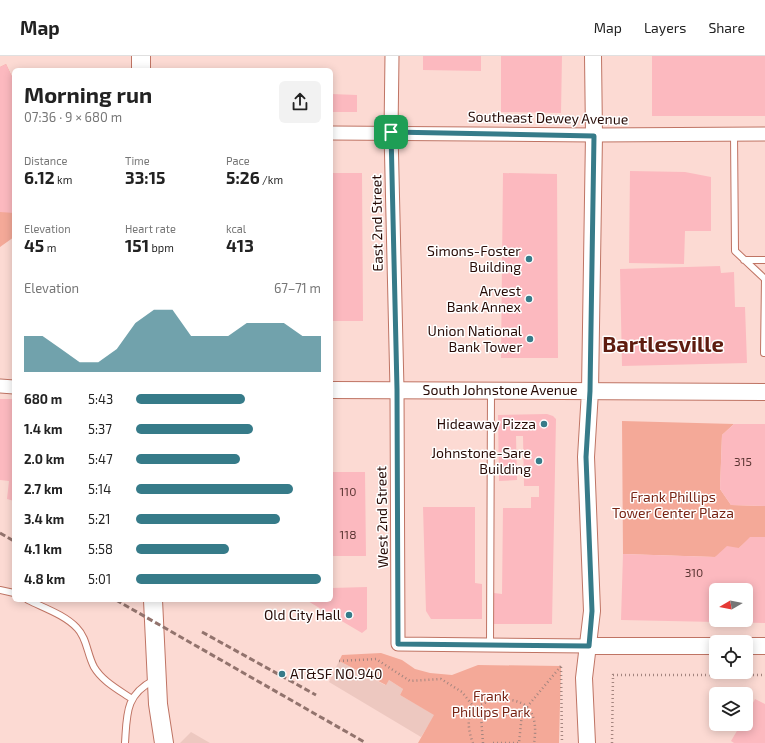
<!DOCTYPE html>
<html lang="en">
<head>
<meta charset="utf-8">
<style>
  :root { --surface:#fff; --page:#f2f2f2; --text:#222; --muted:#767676; --line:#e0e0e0; --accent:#367b89 }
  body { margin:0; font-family:"Exo 2",sans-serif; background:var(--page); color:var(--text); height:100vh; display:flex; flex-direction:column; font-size:15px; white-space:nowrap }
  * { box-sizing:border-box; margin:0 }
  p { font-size:13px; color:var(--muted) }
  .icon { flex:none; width:22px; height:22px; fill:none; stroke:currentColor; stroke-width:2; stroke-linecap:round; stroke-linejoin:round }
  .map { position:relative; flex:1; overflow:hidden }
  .details { position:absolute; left:12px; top:12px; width:321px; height:534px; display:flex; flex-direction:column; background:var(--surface); border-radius:6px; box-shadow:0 2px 10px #0003 }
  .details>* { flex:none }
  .needle { width:26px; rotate:260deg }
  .tools { position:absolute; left:709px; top:527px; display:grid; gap:8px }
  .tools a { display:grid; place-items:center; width:44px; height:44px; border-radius:6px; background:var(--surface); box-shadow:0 2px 10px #0003; font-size:20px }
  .pin { position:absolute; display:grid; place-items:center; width:34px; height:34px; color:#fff; margin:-17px; border-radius:8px; box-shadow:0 2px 6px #0006 }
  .round { display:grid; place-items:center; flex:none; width:42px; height:42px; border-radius:6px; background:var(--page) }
  .summary { display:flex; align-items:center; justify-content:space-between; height:68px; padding:0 12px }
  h1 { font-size:22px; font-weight:700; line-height:30px }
  .metrics { display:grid; grid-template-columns:repeat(3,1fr); gap:6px; height:68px; padding:4px 12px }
  .metrics div { display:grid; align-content:center }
  .metrics b { font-size:17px; font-weight:700 }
  .metrics small { font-size:11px; font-weight:400 }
  .metrics p { font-size:11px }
  .chart { height:112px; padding:8px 12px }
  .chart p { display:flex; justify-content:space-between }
  .chart svg { width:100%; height:72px; margin-top:4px; fill:var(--accent); opacity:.7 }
  ul { padding:0 12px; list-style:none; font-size:13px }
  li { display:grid; grid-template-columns:64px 48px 1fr; align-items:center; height:30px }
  li i { height:10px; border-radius:5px; background:var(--accent) }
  header { display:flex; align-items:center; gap:24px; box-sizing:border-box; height:56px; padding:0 20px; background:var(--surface); border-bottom:1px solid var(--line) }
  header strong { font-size:19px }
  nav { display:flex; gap:22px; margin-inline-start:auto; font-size:14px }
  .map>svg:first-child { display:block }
  .built { fill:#edc8c0 }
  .green { fill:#f4a998 }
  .building { fill:#fcb9bf; fill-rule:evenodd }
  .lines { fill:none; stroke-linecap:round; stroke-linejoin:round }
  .service-casing { stroke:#bf7464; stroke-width:8 }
  .minor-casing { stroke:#bf7464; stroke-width:15 }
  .tertiary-casing { stroke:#bf7464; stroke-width:18 }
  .secondary-casing { stroke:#bf7464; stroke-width:20 }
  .path { stroke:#a4857f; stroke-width:2.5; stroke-dasharray:1 3; stroke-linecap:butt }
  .service { stroke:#fff; stroke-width:6 }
  .minor { stroke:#fff; stroke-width:13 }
  .tertiary { stroke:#fff; stroke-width:16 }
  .secondary { stroke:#fff; stroke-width:18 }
  .rail { stroke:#92736d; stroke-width:3; stroke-dasharray:6 3; stroke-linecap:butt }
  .route-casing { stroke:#fff; stroke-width:8 }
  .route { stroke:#367b89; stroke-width:5 }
  .poi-dot { fill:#367b89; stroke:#fff; stroke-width:1.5 }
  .labels { text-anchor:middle; stroke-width:3; stroke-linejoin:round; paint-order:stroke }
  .number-label { font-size:12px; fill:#5c3634 }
  .street-label { font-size:14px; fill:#270b06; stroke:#fff }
  .poi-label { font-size:14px; fill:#270b06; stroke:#fff; text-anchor:end }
  .park-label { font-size:14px; fill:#782414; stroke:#fff }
  .town-label { font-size:22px; font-weight:bold; fill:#5e1c0f; stroke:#fff }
</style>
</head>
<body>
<header>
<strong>Map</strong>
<nav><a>Map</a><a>Layers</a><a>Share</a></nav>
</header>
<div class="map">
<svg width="765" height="687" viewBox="0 0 765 687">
  <rect width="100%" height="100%" fill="#fcdad3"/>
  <path class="built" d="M339,605L385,629L389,624L403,633L400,639L435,659L421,681L329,626Z
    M191,676L210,687H180Z"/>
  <path class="green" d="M6,8L14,25V181L0,191V11Z
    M622,365L734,368L722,379L720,433L731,449L765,450V481H751L739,492L715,501L623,498Z
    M381,597L402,604L415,613L430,617L452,619L478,609L561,610L559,687H418L434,659L400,639L403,633L389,624L386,629L339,605L342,599Z"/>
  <path class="building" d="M423,0H481V15L423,14Z
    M501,0H562L561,57L501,56Z
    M652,0H765V60H652Z
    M6,8L14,25V157L0,156V11Z
    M331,38L357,39V56H331Z
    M630,115L685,116L711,121V175H685L684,208L629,207Z
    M331,117H362L363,265H331Z
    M503,117L557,118L558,302H501Z
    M720,210L721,217L734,216L735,251H745L747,307L622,310L620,213Z
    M0,343H14V445L7,443L9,425L0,424Z
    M547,358L553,360L556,363L552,568H494V537L502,538L503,452H531V441H539V430H524L523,380H516L517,424L499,425L498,359Z
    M734,368H765V450L731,449L720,433L722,379Z
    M331,416H365L366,500H331Z
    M423,451H475V527L482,528V563H431L426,555Z
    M750,481H765V567L621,564L623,498L715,501L727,490L739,492ZM716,534H746V564H716Z
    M367,531V573L362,577L306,544H331V532Z
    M755,643L765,648V687H734L731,685L741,668H746V660Z"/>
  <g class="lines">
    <g class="service-casing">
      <path id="service" d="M734,78L735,195L765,223L764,297
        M744,204H765
        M0,534L14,537
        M28,544C44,552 65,559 77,572C87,582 87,598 94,611C102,625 119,634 132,643
        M490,589L491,335
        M125,687C127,658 125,639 154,624"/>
    </g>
    <g class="minor-casing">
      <path id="minor" d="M392,0L391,76L397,333L398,588L589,590
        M331,77L594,79L765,78
        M0,330L14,331"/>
    </g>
    <g class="tertiary-casing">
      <path id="tertiary" d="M331,334L765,336
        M589,590H716
        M746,590H765
        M587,687L584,622L592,555L586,401L590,335L594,79L593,0"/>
    </g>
    <g class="secondary-casing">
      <path id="secondary" d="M141,14V0
        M153,544L158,648L164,687"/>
    </g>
    <path class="path" d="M339,605L376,603L410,625L441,623L462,636L481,660
      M561,611L562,687
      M473,687C470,680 467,667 470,660C476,642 516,638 528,652C536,661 536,675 534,687
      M483,687L481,660L522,657
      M493,687H519L522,657L561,610
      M612,687L613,619H765"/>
    <use href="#service" class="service"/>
    <use href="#minor" class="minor"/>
    <use href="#tertiary" class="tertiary"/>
    <use href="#secondary" class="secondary"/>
    <path class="rail" d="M0,477L14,485
      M116,544L366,687
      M202,576L316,639"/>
  </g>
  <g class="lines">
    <g class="route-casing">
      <path id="route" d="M391,76L594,80L590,335L586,401L592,555L589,590L398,588L397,333Z"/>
    </g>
    <use href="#route" class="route"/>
  </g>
  <g class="poi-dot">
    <circle cx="529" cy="203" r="4"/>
    <circle cx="529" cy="243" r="4"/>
    <circle cx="530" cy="283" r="4"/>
    <circle cx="544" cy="368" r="4"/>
    <circle cx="539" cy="405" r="4"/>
    <circle cx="349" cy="559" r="4"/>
    <circle cx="282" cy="618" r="4"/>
  </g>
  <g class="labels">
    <g class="number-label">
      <text x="743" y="410">315</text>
      <text x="348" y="440">110</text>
      <text x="348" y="483">118</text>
      <text x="694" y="521">310</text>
    </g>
    <g class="street-label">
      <text transform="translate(548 62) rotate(1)" y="5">Southeast Dewey Avenue</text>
      <text transform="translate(377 167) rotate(-91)" y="5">East 2nd Street</text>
      <text x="500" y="339">South Johnstone Avenue</text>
      <text transform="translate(382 461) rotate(-91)" y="5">West 2nd Street</text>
    </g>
    <g class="poi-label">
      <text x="521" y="200">Simons-Foster<tspan x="521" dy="16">Building</tspan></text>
      <text x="521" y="240">Arvest<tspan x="521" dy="16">Bank Annex</tspan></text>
      <text x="522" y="280">Union National<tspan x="522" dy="16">Bank Tower</tspan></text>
      <text x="536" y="373">Hideaway Pizza</text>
      <text x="531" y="402">Johnstone-Sare<tspan x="531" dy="16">Building</tspan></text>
      <text x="341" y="564">Old City Hall</text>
      <text x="290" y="623" text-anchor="start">AT&amp;SF NO.940</text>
    </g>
    <g class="park-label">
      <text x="673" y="446">Frank Phillips<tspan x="673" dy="16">Tower Center Plaza</tspan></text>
      <text x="491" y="645">Frank<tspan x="491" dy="16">Phillips Park</tspan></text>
    </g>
    <g class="town-label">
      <text x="663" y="296">Bartlesville</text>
    </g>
  </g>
</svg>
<div class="tools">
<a><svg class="needle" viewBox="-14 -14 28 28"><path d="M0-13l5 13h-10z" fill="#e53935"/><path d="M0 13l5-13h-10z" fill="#767676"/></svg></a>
<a><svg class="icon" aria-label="locate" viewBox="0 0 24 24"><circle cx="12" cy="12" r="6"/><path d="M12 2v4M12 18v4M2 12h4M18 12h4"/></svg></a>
<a><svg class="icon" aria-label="layers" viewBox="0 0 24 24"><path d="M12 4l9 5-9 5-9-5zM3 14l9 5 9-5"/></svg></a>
</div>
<div class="pin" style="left:391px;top:76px;background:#1e9e55"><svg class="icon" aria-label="arrive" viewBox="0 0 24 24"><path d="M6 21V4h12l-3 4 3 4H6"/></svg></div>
<section class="details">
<div class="summary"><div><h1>Morning run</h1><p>07:36 · 9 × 680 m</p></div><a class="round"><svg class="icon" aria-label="share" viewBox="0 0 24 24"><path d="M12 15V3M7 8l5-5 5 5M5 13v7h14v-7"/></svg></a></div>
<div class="metrics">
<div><p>Distance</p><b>6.12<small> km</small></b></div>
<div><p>Time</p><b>33:15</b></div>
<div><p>Pace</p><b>5:26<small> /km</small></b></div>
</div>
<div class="metrics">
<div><p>Elevation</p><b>45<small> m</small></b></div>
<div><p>Heart rate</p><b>151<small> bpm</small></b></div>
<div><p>kcal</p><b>413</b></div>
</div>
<div class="chart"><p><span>Elevation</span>67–71 m</p>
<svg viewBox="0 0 160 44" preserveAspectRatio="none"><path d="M0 44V22L10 22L20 30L30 38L40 38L50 30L60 14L70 6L80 6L90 22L100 22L110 22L120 14L130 14L140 14L150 22L160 22V44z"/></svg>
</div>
<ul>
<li><b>680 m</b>5:43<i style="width:59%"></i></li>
<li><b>1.4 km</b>5:37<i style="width:63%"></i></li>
<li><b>2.0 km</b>5:47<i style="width:56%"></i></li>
<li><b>2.7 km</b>5:14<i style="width:85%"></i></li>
<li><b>3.4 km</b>5:21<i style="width:78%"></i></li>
<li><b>4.1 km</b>5:58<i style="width:50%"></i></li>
<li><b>4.8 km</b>5:01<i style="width:100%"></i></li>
</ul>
</section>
</div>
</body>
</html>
